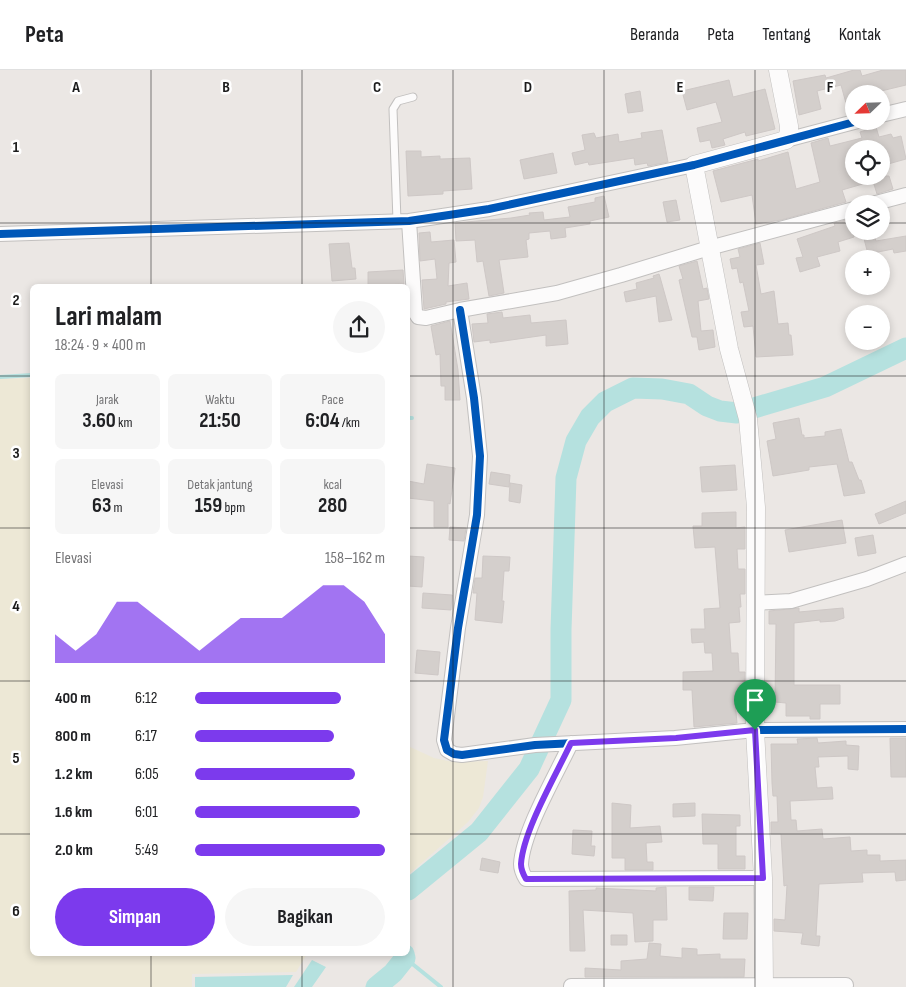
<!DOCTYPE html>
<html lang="id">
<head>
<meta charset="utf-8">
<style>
  :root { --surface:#fff; --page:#f6f6f6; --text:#202124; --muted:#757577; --line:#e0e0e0; --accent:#7c3aed }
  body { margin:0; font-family:"Sofia Sans Condensed",sans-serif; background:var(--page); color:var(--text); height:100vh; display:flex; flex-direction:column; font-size:19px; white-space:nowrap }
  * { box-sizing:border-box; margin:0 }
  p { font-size:16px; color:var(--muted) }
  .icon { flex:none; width:28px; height:28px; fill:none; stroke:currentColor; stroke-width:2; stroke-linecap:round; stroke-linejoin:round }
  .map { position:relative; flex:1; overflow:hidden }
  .details { position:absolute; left:30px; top:214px; width:380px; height:672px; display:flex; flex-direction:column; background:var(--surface); border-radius:8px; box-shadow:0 2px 8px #0003 }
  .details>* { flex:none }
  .needle { width:32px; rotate:247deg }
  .tools { position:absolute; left:845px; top:15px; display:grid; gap:10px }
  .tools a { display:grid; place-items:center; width:45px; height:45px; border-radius:50%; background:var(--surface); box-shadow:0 2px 8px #0003; font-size:25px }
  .pin { position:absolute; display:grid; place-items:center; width:42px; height:42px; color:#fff; margin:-51px -21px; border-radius:50% 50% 50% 0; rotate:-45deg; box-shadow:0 0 5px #0007 }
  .pin .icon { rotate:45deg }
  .round { display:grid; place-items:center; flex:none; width:52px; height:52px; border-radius:26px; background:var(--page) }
  .head { display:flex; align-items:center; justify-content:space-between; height:85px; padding:0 25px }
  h1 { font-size:28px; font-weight:700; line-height:38px }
  .figures { display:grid; grid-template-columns:repeat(3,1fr); gap:8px; height:85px; padding:5px 25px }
  .figures div { display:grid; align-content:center; border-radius:8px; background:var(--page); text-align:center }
  .figures b { font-size:21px; font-weight:700 }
  .figures small { font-size:14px; font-weight:400 }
  .figures p { font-size:14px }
  .chart { height:140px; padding:10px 25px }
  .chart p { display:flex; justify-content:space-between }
  .chart svg { width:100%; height:90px; margin-top:5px; fill:var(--accent); opacity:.7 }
  .button { display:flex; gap:10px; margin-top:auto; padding:10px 25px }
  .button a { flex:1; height:58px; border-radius:30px; background:var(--accent); color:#fff; font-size:20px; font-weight:700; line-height:58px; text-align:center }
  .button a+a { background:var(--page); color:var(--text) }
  ul { padding:0 25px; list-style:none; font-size:16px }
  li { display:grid; grid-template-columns:80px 60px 1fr; align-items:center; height:38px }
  li i { height:12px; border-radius:6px; background:var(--accent) }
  header { display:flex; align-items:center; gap:30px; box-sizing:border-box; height:70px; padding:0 25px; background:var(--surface); border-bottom:1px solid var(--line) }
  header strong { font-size:24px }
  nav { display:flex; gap:28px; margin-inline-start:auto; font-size:18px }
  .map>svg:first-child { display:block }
  .farmland { fill:#ede8d6 }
  .water { fill:#b5e1df }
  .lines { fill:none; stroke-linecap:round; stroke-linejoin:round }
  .stream { stroke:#b5e1df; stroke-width:4 }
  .river { stroke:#b5e1df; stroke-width:21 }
  .building { fill:#d4cfcc; stroke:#cec8c6 }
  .service-casing { stroke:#c2c0bf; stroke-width:9 }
  .minor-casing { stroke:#c2c0bf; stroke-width:16 }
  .tertiary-casing { stroke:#c2c0bf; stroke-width:19 }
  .service { stroke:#fcfbfb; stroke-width:7 }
  .minor { stroke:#fcfbfb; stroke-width:14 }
  .tertiary { stroke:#fcfbfb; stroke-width:18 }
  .cycleway-casing { stroke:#fff; stroke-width:11 }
  .cycleway { stroke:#0057b8; stroke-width:8 }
  .route-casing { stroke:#fff; stroke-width:10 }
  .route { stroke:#7c3aed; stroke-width:6 }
  .grid { fill:none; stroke:#1c1c1c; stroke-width:1; stroke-opacity:0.55 }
  .grid-label { font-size:16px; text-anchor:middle; font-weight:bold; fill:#1c1c1c; stroke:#fff; stroke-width:5; stroke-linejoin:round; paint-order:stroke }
</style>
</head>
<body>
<header>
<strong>Peta</strong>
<nav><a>Beranda</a><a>Peta</a><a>Tentang</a><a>Kontak</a></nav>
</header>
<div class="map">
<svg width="906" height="917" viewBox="0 0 906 917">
  <rect width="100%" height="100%" fill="#ebe7e4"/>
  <path class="farmland" d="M32,308V884H307L296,902L192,904V917H0V309Z
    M408,676L434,688L453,692L488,691L483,727L479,738L468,752L408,805Z"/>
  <path class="water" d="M312,890L326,897L312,917H294Z
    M293,905L286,917H195V907Z"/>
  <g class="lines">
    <path class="stream" d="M0,307L32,305
      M408,348H412
      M405,888L441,917"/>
    <path class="river" d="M408,820L479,762L529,699L561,630V560L566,408L576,371L590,347L605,332L633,318L662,319L689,324L707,336L720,341L737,343L825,317L906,278
      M376,917L393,903L405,888L404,884"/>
  </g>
  <path class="building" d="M854,0H860L862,6L883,0H906V15L877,22L878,24H854V43L849,44L841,15L817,21L821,39L799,45L793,11L825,5L826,8Z
    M729,10L733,27L765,19L775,59L746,66L745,62L723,69L725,75L712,78L710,70L700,72L697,58L722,52L716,32L687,40L682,21Z
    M640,21L643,41L628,43L625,24Z
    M876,57L879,67L891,64L893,68L901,66L906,89L881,96V79H848L854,99V103L849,105V106H889L893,119L877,124L873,111L842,120L846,132L781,150L756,154L752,125L721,132L713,101L758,89V91L788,82L796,119L820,112L811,73L828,68L830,76L862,68L860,62Z
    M662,60L668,92L648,96L647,93L635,95L634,88L589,95L588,92L575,95L572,83L585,80L582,65L594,63L596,68L618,64L619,72L642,68L641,63Z
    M406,81H421V87L440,86V89L470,88L472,119L443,121V124L408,126Z
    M553,83L557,103L524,109L520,90Z
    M604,126L609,147L590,151V154L565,158L566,167L551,169L550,161L529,163V169L526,170L528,187L499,190L504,223L489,226L483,191L477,192L475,170L456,171L455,153L511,148L530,145L529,143L543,142L544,150L570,147L568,137L595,132V128Z
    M676,130L680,150L667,152L663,132Z
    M854,148V167L838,172L840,181L817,187L820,196L800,202L796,188L803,187L797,169L835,156L834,153Z
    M862,161H873L876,171L906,166V181L894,183L893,179L868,184Z
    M430,162L431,172L454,170L456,192L449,193L448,216L467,213L469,229L446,232V234L424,239L422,210L437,209L435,189L420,191L419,163Z
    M349,173L352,198H355L356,209L332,211L329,174Z
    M760,173L764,194L756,195L761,224L774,221L778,254L788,253L789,265H791L793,285L756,287L753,256L744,257L741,242L749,241L743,212L740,213L737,198L732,199L730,189L740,187L738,179Z
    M697,191L703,219L707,218L709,229L698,231L701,261L713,260L715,277L699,280L697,267H692L679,210L683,209L679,196Z
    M403,200L404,214L368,216V202Z
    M659,204L660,207L672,250L659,252L656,226L626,232L624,222L637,219L636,213L654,208L653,206Z
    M502,242L503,248L530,245L531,253L566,250L568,274L546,276V265L490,273V270L474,272L472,254L488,253L487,244Z
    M450,251L458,300L460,330H445V316H441L440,284L436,285L431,256Z
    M799,348L802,365H804V368L825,366V362L841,359L849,392H852L859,410H861L865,423L844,426L837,394L809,397V400L773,406L767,371L776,369L773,353Z
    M427,394L455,398L450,434L448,433V457H434V431L408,428V411L424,414Z
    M735,395L737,420L702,422L700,397Z
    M491,402L510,405L509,417L489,414Z
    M510,413L522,415L520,433L509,431Z
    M906,431V443L879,454L875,444Z
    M736,442V458L745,457V479H737L738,499H745V524H740L741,537H739L740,552L729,553L731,583H738L739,602H745L744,632H735L737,653L694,657L692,620H683V602L713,601L712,583H705L704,572L692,573L691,559H705L704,539L720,538L715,477L695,478L693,456H702V443Z
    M842,450L846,473L789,482L785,460Z
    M450,457L466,458L464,471L449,470Z
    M873,465L876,483L858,486L855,468Z
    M408,486L424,487L422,517L408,516Z
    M483,486L510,487L509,501H504L502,531H504L502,553L475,550L477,523H473L475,508H482Z
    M423,523L452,525L451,540L422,538Z
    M799,538V542L843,538L844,548L835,551L820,552V550L794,553V615H840V634H820V649H810V646H786V633L775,632L776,554H769V541Z
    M417,580L440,582L438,605L415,603Z
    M817,668L818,673L846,671V675L859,676L858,700L848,699V686L818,687L819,697H815L817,718L832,717L833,729L790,731L791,750H796L797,761L822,759L823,769L850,767L851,781L867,780V785H880V791L906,790V810L896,811L895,802L862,803L863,812L819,814L816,866H820L819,876L801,874L803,863L774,861V849L785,850L787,815L784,816L781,764H771V752H778L777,726H773L772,713L771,674H798L797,669Z
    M890,668H906V707H891Z
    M612,733L631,735L630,758L660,756L662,772L646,773L647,792H653V800H625V788H612Z
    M695,733V746L673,747V734Z
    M702,744L740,745V756H736V786H745V799H718V774H703Z
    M573,760L592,761L591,776H595L594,786L572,784Z
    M482,788L500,792L498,803L480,800Z
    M666,817L667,850H653V871L635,872L633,843L583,840L585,881H570L569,821L596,820V818L656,821V818Z
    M689,817H714L713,831L689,830Z
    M724,843H748L747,869H723Z
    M611,865H627V875H611Z
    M649,873L661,874L660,886L682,888V878L697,879V885L720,884V889H745L744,907H585V898L621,900V891L647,889Z"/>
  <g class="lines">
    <g class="service-casing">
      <path id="service" d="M397,151L393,39L398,31L413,27"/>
    </g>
    <g class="minor-casing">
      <path id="minor" d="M881,45L906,39
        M786,70L858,51
        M872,134L906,125
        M409,151L415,242L418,247L426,248L460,240L557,223L621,205L709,178L854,139
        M0,164L409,151L489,139L694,95
        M460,240L474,328L480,386L477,445L458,558L444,670L447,680L454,684L462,685L535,675L675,668L755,660L906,659
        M754,533L791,531L867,509L906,494
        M571,673C556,705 523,761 521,794C521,800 523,804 526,809L763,808
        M571,916L846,915"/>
    </g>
    <g class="tertiary-casing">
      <path id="tertiary" d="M764,917L763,808L755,660L756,437L748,349L729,279L694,95L786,70L789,62V56L778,0"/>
    </g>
    <use href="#service" class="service"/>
    <use href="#minor" class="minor"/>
    <use href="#tertiary" class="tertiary"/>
    <g class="cycleway-casing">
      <path id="cycleway" d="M0,164L409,151L489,139L694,95L858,51
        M460,240L474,328L480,386L477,445L458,558L444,670L447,680L454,684L462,685L535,675L675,668L755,660L906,659"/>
    </g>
    <use href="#cycleway" class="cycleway"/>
  </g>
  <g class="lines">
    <g class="route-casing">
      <path id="route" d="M755,660L763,808L526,809C523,804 521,800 521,794C523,761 556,705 571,673L676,668Z"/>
    </g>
    <use href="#route" class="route"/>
  </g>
  <path class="grid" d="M151,0V216M302,0V216M453,0V917M604,0V917M755,0V917M0,153H854M881,153H906M0,306H32M408,306H906M0,458H32M408,458H906M0,611H32M408,611H906M0,764H32M408,764H906M151,884V917M302,884V917"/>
  <g class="grid-label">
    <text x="76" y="22">A</text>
    <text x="226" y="22">B</text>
    <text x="377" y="22">C</text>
    <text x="528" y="22">D</text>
    <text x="680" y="22">E</text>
    <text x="830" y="22">F</text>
    <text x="16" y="82">1</text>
    <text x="16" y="235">2</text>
    <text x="16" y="388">3</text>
    <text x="16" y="541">4</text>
    <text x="16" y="693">5</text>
    <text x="16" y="846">6</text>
  </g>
</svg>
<div class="tools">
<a><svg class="needle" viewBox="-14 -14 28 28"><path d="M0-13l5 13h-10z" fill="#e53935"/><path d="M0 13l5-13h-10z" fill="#757577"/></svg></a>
<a><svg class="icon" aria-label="locate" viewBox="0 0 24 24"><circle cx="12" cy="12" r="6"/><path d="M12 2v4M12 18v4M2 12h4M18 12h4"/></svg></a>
<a><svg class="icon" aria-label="layers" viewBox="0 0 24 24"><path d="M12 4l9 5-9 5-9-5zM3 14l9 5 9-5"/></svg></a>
<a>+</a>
<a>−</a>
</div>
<div class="pin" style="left:755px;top:660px;background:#1e9e55"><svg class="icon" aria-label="arrive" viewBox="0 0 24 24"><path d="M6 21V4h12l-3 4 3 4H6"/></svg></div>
<section class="details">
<div class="head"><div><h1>Lari malam</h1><p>18:24 · 9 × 400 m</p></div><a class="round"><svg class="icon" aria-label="share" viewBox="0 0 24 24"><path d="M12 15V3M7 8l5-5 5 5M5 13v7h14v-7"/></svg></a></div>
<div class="figures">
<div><p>Jarak</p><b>3.60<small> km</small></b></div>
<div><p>Waktu</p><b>21:50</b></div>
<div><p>Pace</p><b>6:04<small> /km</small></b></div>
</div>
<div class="figures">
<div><p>Elevasi</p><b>63<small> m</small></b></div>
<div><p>Detak jantung</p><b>159<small> bpm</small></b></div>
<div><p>kcal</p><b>280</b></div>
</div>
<div class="chart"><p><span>Elevasi</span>158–162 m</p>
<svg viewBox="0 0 160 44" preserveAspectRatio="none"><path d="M0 44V30L10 38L20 30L30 14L40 14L50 22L60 30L70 38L80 30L90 22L100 22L110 22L120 14L130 6L140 6L150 14L160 30V44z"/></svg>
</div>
<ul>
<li><b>400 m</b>6:12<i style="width:77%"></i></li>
<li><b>800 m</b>6:17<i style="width:73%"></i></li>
<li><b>1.2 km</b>6:05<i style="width:84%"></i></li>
<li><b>1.6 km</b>6:01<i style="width:87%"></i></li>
<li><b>2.0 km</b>5:49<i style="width:100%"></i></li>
</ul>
<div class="button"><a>Simpan</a><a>Bagikan</a></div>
</section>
</div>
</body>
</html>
